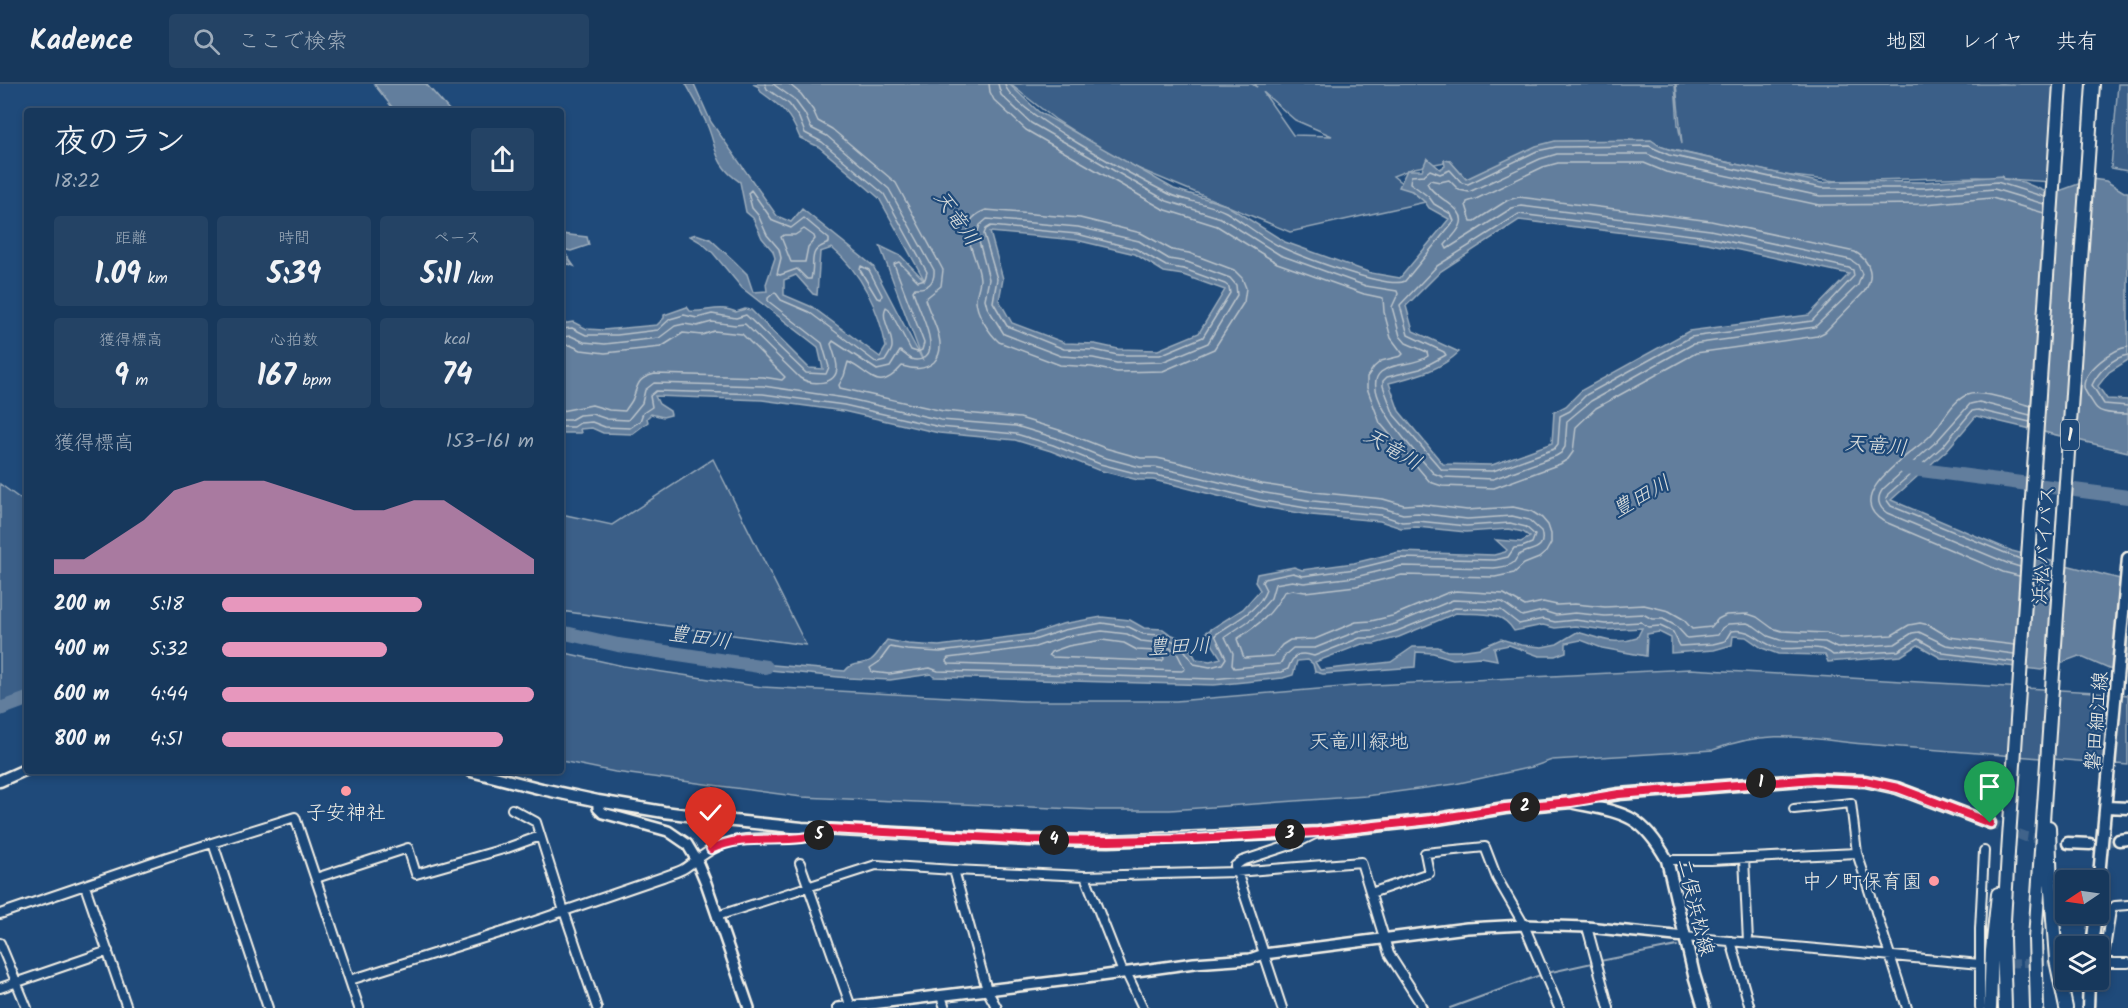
<!DOCTYPE html>
<html lang="ja">
<head>
<meta charset="utf-8">
<style>
  :root { --surface:#17385c; --page:#244365; --text:#f1f3f6; --muted:#9eacbb; --line:#365272; --accent:#e797bd }
  body { margin:0; font-family:Kalam,"Klee One",sans-serif; background:var(--page); color:var(--text); height:100vh; display:flex; flex-direction:column; font-size:22px; white-space:nowrap }
  * { box-sizing:border-box; margin:0 }
  p { font-size:20px; color:var(--muted) }
  .icon { flex:none; width:33px; height:33px; fill:none; stroke:currentColor; stroke-width:2; stroke-linecap:round; stroke-linejoin:round }
  .map { position:relative; flex:1; overflow:hidden }
  .details { position:absolute; left:24px; top:24px; width:540px; height:666px; display:flex; flex-direction:column; background:var(--surface); border-radius:6px; box-shadow:0 3px 9px #0003,0 0 0 2px var(--line) }
  .details>* { flex:none }
  .needle { width:39px; rotate:257deg }
  .fabs { position:absolute; left:2055px; top:786px; display:grid; gap:12px }
  .fabs a { display:grid; place-items:center; width:54px; height:54px; border-radius:6px; background:var(--surface); box-shadow:0 3px 9px #0003,0 0 0 2px var(--line); font-size:30px }
  .pin { position:absolute; display:grid; place-items:center; width:51px; height:51px; color:#fff; margin:-62px -26px; border-radius:50% 50% 50% 0; rotate:-45deg; box-shadow:0 0 6px #0007 }
  .pin .icon { rotate:45deg }
  .km { position:absolute; width:30px; height:30px; margin:-15px; border-radius:50%; background:#222; color:#fff; font-size:16px; line-height:30px; text-align:center }
  .round { display:grid; place-items:center; flex:none; width:63px; height:63px; border-radius:6px; background:var(--page) }
  .headline { display:flex; align-items:center; justify-content:space-between; height:102px; padding:0 30px }
  h1 { font-size:33px; font-weight:600; line-height:45px }
  .stats { display:grid; grid-template-columns:repeat(3,1fr); gap:9px; height:102px; padding:6px 30px }
  .stats div { display:grid; align-content:center; border-radius:6px; background:var(--page); text-align:center }
  .stats b { font-size:30px; font-weight:600 }
  .stats small { font-size:16px; font-weight:400 }
  .stats p { font-size:16px }
  .chart { height:168px; padding:12px 30px }
  .chart p { display:flex; justify-content:space-between }
  .chart svg { width:100%; height:108px; margin-top:6px; fill:var(--accent); opacity:.7 }
  ul { padding:0 30px; list-style:none; font-size:20px }
  li { display:grid; grid-template-columns:96px 72px 1fr; align-items:center; height:45px }
  li i { height:15px; border-radius:8px; background:var(--accent) }
  header { display:flex; align-items:center; gap:36px; box-sizing:border-box; height:84px; padding:0 30px; background:var(--surface); border-bottom:2px solid var(--line) }
  header strong { font-size:28px }
  nav { display:flex; gap:33px; margin-inline-start:auto; font-size:21px }
  .search { width:420px; height:54px; background:var(--page); display:flex; align-items:center; gap:15px; box-sizing:border-box; padding:0 21px; border-radius:6px; color:var(--muted); font-size:22px }
  .map>svg:first-child { display:block }
  .green { fill:#3a5f88; stroke:#97a8b8; stroke-width:1.5; fill-rule:evenodd }
  .water { fill:#627e9d; stroke:#9cacbb; stroke-width:1.5; fill-rule:evenodd }
  .lines { fill:none; stroke-linecap:round; stroke-linejoin:round }
  .shore { stroke:#bac3ca; stroke-width:1.5 }
  .stream { stroke:#9cacbb; stroke-width:2 }
  .river { stroke:#627e9d; stroke-width:14 }
  .minor-tunnel { stroke:#3f638a; stroke-width:8; stroke-dasharray:8 4; stroke-linecap:butt }
  .secondary-tunnel { stroke:#3f638a; stroke-width:10; stroke-dasharray:10 5; stroke-linecap:butt }
  .minor-casing { stroke:#f4f1e8; stroke-width:12 }
  .tertiary-casing { stroke:#f4f1e8; stroke-width:14 }
  .secondary-casing { stroke:#f4f1e8; stroke-width:15 }
  .trunk-casing { stroke:#f4f1e8; stroke-width:16 }
  .minor { stroke:#1f4a7a; stroke-width:8 }
  .tertiary { stroke:#1f4a7a; stroke-width:9 }
  .secondary { stroke:#1f4a7a; stroke-width:10 }
  .trunk { stroke:#1f4a7a; stroke-width:12 }
  .route-casing { stroke:#fff; stroke-width:12 }
  .route { stroke:#e11d48; stroke-width:8 }
  .poi-dot { fill:#ff9aa2; stroke:#1f4a7a; stroke-width:2 }
  .labels { text-anchor:middle; stroke-width:4.5; stroke-linejoin:round; paint-order:stroke }
  .shield { fill:#1f4a7a; stroke:#b4bfc7; stroke-width:1.5 }
  .shield-label { font-size:18px; font-weight:bold; fill:#f4f1e8 }
  .street-label { font-size:20px; fill:#f4f1e8; stroke:#1f4a7a }
  .park-label { font-size:20px; fill:#e1e2de; stroke:#1f4a7a }
  .poi-label { font-size:20px; fill:#f4f1e8; stroke:#1f4a7a }
  .water-label { font-size:21px; font-style:italic; fill:#dee0dd; stroke:#1f4a7a }
</style>
</head>
<body>
<header>
<strong>Kadence</strong>
<div class="search"><svg class="icon" aria-label="search" viewBox="0 0 24 24"><circle cx="10" cy="10" r="6"/><path d="M15 15l6 6"/></svg>ここで検索</div>
<nav><a>地図</a><a>レイヤ</a><a>共有</a></nav>
</header>
<div class="map">
<svg width="2128" height="924" viewBox="0 0 2128 924">
  <rect width="100%" height="100%" fill="#1f4a7a"/>
  <filter id="ink" filterUnits="userSpaceOnUse"><feTurbulence type="fractalNoise" baseFrequency=".0167" numOctaves="2"/><feDisplacementMap in="SourceGraphic" scale="12" xChannelSelector="R" yChannelSelector="G"/><feConvolveMatrix kernelMatrix="1 2 1 2 8 2 1 2 1" color-interpolation-filters="sRGB"/></filter>
  <g filter="url(#ink)">
    <path class="green" d="M1010,0H1252L1257,3L1255,0H1675L1678,41L1682,60L1676,0H2060L2053,98L1978,93L1836,97L1784,91L1629,56L1466,95L1450,77L1414,84L1393,92L1425,118L1290,148L1120,77L1056,36ZM1263,8L1295,36L1332,52L1293,51Z
      M2118,0H2128V87L2111,84Z
      M713,375L806,561L561,527V430L612,441Z
      M0,400L27,420V615L0,627Z
      M561,568L623,582L762,603L1024,617H1176L1354,602L1690,585L2095,608L2128,611V681C2044,674 1960,667 1876,661C1814,657 1775,642 1713,666L1552,676L1532,683L1455,700L1366,712L1170,726H1097L802,713L615,688L561,677Z"/>
    <path class="water" d="M374,0H426L450,27H395Z
      M686,0H694L711,38L777,132L791,138L802,125L873,182L923,277L880,162L901,172L925,197L879,114L819,63L800,54C790,29 782,23 761,8L759,3L753,0H1009L1039,28L1174,105L1226,121L1285,158L1371,189L1400,194L1449,135L1429,124L1425,118L1412,107L1399,103L1407,86H1422L1427,74L1440,85L1445,82L1444,76L1450,77L1466,95L1536,62L1555,57L1651,56L1660,62L1671,66L1822,99L1836,97L1924,98L2002,92L2003,95L2023,98L2044,107L2062,106L2092,95L2106,97L2124,108H2128V276L2109,288L2098,302L2107,315L2128,316V368L1976,332L1947,366L1891,416L2012,467L2128,497V587L2109,585L2079,572L2041,586L1941,574L1918,561L1901,572L1828,578L1825,571L1778,570L1762,564L1746,553L1733,552L1732,561L1714,566L1671,569V554L1659,548L1647,550L1646,572L1602,564L1581,556L1566,559V568L1555,572H1539L1509,561L1494,564L1497,576L1481,573L1453,575L1433,569L1416,568L1415,583L1323,590L1315,588L1313,580L1308,576L1297,577L1293,591L1283,594L1214,601L934,593L931,590L890,596L848,594L750,584L748,579L845,587C852,577 862,582 871,576C878,571 882,562 887,556L908,560L939,562L1033,550L1062,540L1102,533L1130,536L1144,544L1163,545L1170,550L1185,556L1196,575L1210,577L1221,574L1205,549L1243,525L1260,506L1255,498L1257,490L1294,483L1302,486L1354,479L1399,468L1494,471L1505,468L1507,466L1496,456L1521,458L1530,453L1523,448L1509,445L1466,448L1417,443L1401,444L1380,437L1311,431L1257,422L1175,401L1153,396H1138L1098,386L1051,367L1015,356L939,349L843,327L762,316L655,312L659,320L670,327L671,331L663,333L651,330L647,334L648,338L632,350L603,349L592,344L580,345L581,349H561V240L573,238L587,245L603,246L657,241L664,234V231L687,223L690,227C704,229 720,220 736,228L745,225L751,226L809,284L823,285L818,263L742,204L713,169L702,159L690,152L696,150L710,155L733,176L747,190L753,208L767,207L766,200L775,174L773,167L762,154L753,134L746,128L740,98C711,79 718,61 704,34C699,22 692,11 686,0ZM1519,136L1707,159L1849,190L1809,231L1689,247L1582,306L1566,322L1554,328L1552,359L1492,381L1443,380L1399,327L1389,299C1415,292 1439,287 1459,268L1413,247L1406,222L1441,187ZM990,148L1076,156L1135,170L1164,188L1183,191L1225,206L1199,249L1158,266L1118,265L1095,260L1065,259L1012,239L999,216L1003,195ZM832,164C862,189 879,226 886,263L880,273L812,223L784,211V196L796,191L813,210L817,211L820,168ZM1456,529C1478,531 1502,525 1514,547L1543,541L1555,544L1575,542L1605,546L1642,544L1637,554C1614,562 1600,554 1577,548L1557,560L1542,563L1521,561L1501,555L1480,564L1459,567H1447L1438,563H1413L1391,578L1320,586L1315,578L1362,560H1374L1399,553Z
      M561,150L587,153L589,161L571,167L562,165L574,182L569,180L561,182Z"/>
    <g class="lines">
      <path class="shore" d="M789,0L801,10L813,26L818,37L832,45L896,99L943,186L941,202L925,215C930,233 950,261 934,278C924,287 913,285 902,282C877,311 871,288 848,278L844,292L839,301L840,304L943,327L1020,334L1059,346L1105,364L1141,374H1157L1180,379L1262,400L1314,408L1383,415L1404,421L1419,420L1467,426L1513,423L1531,427L1542,434L1548,441L1551,450V459L1546,468L1539,474L1524,480L1514,489L1495,493L1402,491L1356,502L1305,508L1292,506L1284,508C1271,532 1259,540 1237,555L1244,574L1273,572L1282,561L1290,556L1315,555L1356,538L1371,537L1392,532L1447,509L1456,507L1504,510L1525,522L1543,518L1557,521L1575,520L1605,523L1644,521L1669,527L1683,535L1692,545L1711,543L1718,535L1726,531L1748,530L1757,533L1772,544L1782,547L1826,549L1841,554L1892,551L1909,541L1920,539L1929,541L1949,553L2015,561
        M989,0L990,8L994,16L1026,46L1163,125L1217,142L1277,179L1364,210L1383,214L1384,228L1391,254L1403,270L1401,272L1381,277L1374,283L1367,293V304L1380,339L1430,398L1442,402L1494,404L1560,380L1568,375L1573,368L1576,343L1596,324L1696,269L1817,252L1825,248L1864,208C1875,193 1871,177 1855,168L1711,137L1519,113L1508,116L1475,137H1471L1466,121L1467,118L1476,115L1543,83L1558,79H1644L1666,88L1819,121L1925,120L1992,114L2044,129
        M998,0L1001,11L1031,39L1167,117L1221,134L1280,171L1366,202L1397,207L1398,210L1392,223L1400,252L1406,259L1427,268L1428,272C1415,282 1393,278 1381,288C1357,308 1420,373 1433,389L1443,393L1493,395L1556,372L1561,369L1565,363L1567,337L1591,317L1693,260L1815,243L1858,201L1862,190L1858,181L1851,176L1710,146L1521,122L1512,124L1447,165L1445,161C1450,155 1457,149 1460,142C1469,123 1433,115 1427,99L1430,96L1440,98L1449,96L1459,106L1469,108L1540,75L1557,70H1647L1668,79L1820,112L1924,111L1994,105L2044,120
        M1005,0C1008,25 1143,97 1169,110C1187,118 1209,119 1226,128C1245,139 1263,155 1283,164C1303,173 1389,206 1405,197L1454,137L1451,130L1434,120L1429,113L1410,99L1411,92L1424,91L1430,86L1440,90L1450,86L1462,99L1468,100L1537,67L1556,63L1649,62L1669,71L1821,104H1924L1997,98L2045,113
        M751,106L773,137L791,144L804,134L829,155V159C806,167 816,175 811,195H807L797,185L780,191L777,190L781,174L779,165L767,151L758,131L752,124L748,109Z
        M986,126L1080,134L1141,149L1172,166L1189,169L1234,186L1242,194L1246,204L1244,218L1214,265L1163,287L1117,288L1092,283L1060,281L999,258C989,249 975,228 976,214C977,208 980,201 980,195C979,172 950,139 986,126Z
        M1519,130L1708,153L1849,184L1853,186L1854,192L1812,237L1691,253L1586,311L1570,327L1560,332L1558,360L1554,365L1493,387L1442,386L1394,331L1383,302V297L1387,293L1420,285L1446,271L1444,268L1408,251L1400,221L1437,182Z
        M987,135L1078,143L1139,157L1169,175L1187,178L1230,194L1236,201L1237,211L1208,259L1162,278L1117,279L1093,274L1061,272L1004,250L987,223L985,215L989,195L977,150L980,141Z
        M991,142L1077,150L1136,165L1166,182L1184,185L1225,200L1229,203L1230,209L1203,253L1160,271H1118L1094,266L1064,265L1007,242L993,218L997,195L984,150L986,145Z
        M804,145L814,152L815,155L808,163L805,178H791L781,153L784,151H795Z
        M861,182L869,186L882,211L881,215L877,214L860,186Z
        M561,245L572,244L586,251H617L658,246L670,235L684,231L697,234L712,230L736,234L746,231L806,289L826,290L829,283L822,259L768,217V214L775,208L781,216L809,228L877,279L885,277C887,273 892,267 892,263C893,249 880,235 886,223L889,225L911,266L917,268L922,266L924,259L894,180L899,178L918,197L925,195L927,188L884,110L822,58L805,49L799,34L789,20L767,5L765,0
        M561,253L571,252L584,258L605,260L659,254L675,242L684,240L697,242L712,238L735,241L745,240L800,294C811,301 836,302 837,284C837,276 833,267 831,260L833,257L877,286L890,283L900,267C904,269 907,273 911,275C916,277 921,276 925,273C940,263 917,222 913,207L915,204C927,205 935,199 934,186L889,105L827,52L811,44L805,30L794,15L773,0
        M561,262L570,261L581,266L605,269L661,263L683,249L702,251L714,247L742,250L785,293L782,296L763,293L655,290C637,294 638,301 633,314C632,318 627,323 625,327L609,326L592,321L561,327
        M2128,263C2114,264 2083,287 2084,303C2085,308 2088,312 2091,316C2094,321 2097,327 2104,328C2111,330 2120,330 2128,330
        M2128,271C2113,273 2098,288 2092,301L2104,320L2128,322
        M561,336H570L579,331L592,330L607,335L628,336L642,319L645,306L654,299L763,302L845,314L941,336L1016,342L1056,354L1102,373L1140,383H1155L1178,388L1260,408L1313,417L1382,424L1403,430L1418,429L1467,435L1512,432L1529,436L1541,447C1547,467 1531,464 1519,471C1516,473 1516,477 1513,479C1508,483 1500,483 1494,484L1401,482L1355,493L1304,499L1292,497L1275,500L1271,514L1253,534L1225,553L1233,569L1232,581L1234,584L1280,580L1286,570L1293,564H1315L1358,547L1372,546L1395,540L1453,516L1502,518L1522,532L1543,527L1556,531L1575,529L1605,532L1643,530L1652,535H1663L1676,542L1687,554L1718,551L1722,544L1728,540L1747,539L1754,542L1768,552L1780,556L1825,558L1837,564L1895,560L1912,549L1919,548L1946,561L2014,570
        M561,343H574L580,339L592,338L605,343L630,344L640,337L643,329L652,323L650,312L656,307L763,310L844,321L940,343L1016,350L1053,361L1100,380L1139,390L1154,391L1176,395L1259,416L1312,425L1381,431L1402,438L1418,437L1466,442L1510,439L1526,443L1535,451L1532,459L1522,463L1514,464L1508,473L1495,476L1400,474L1355,485L1303,492L1293,489L1264,495L1262,498L1266,506C1258,528 1232,538 1215,551L1226,574L1222,580L1210,583L1194,580L1181,561L1161,551L1143,550L1129,543L1102,539L1064,546L1034,556L940,568L907,566L890,563L879,578L870,584L872,588L889,590L930,584L938,587L1213,595L1281,588L1288,585C1293,571 1298,567 1314,572L1360,554H1373L1397,547L1455,524L1501,526L1519,540L1543,535L1555,538L1575,536L1605,540L1641,538L1648,543L1660,542L1673,548L1680,562L1713,560L1725,557L1731,547C1755,544 1757,559 1778,564C1795,567 1820,558 1833,571L1898,567L1918,555L1943,569L2013,578
        M2020,475L1891,422L1886,415L1888,410L1943,362L1972,327L1978,326L2030,338
        M2020,483L2007,479L1887,429C1878,423 1876,414 1883,405L1937,357L1970,320L1979,318L2030,331
        M2019,492L2003,488L1883,437C1841,411 1912,370 1930,352C1942,340 1951,317 1967,311C1981,305 2015,318 2031,322
        M1102,547L1127,550L1141,557L1159,559L1176,567L1185,585L1182,587L949,580L946,577L948,574L1035,563L1065,553Z
        M1102,556L1124,559L1137,566L1155,567L1163,572L1164,575L1162,577H1150L1052,573L1049,571L1051,568L1068,562Z"/>
      <path class="stream" d="M1600,877L1677,862
        M1547,889L1592,879
        M1450,924L1543,890"/>
      <path class="river" d="M1906,384L2128,413
        M561,548L618,561L766,583
        M0,625L27,615"/>
      <path class="minor-tunnel" d="M1987,880L2066,878"/>
      <path class="secondary-tunnel" d="M1990,739L2026,753L2068,759
        M2090,760L2119,756"/>
      <g class="minor-casing">
        <path id="minor" d="M512,725L536,738L564,827L597,924
          M1794,725L1851,719L1857,769L1907,924
          M213,759L268,924
          M1744,774L1748,858
          M1667,776H1711L1857,769
          M800,779L851,923
          M954,786L987,906L997,924
          M1085,792L1122,886L1126,888L1143,924
          M316,794L408,764L416,790L507,764L540,752
          M85,802L127,924
          M1371,809L1429,789L1425,769L1485,763L1497,794L1524,841L1559,924
          M0,830L167,773L295,733L359,924
          M717,832L876,781L954,786L1085,792L1236,788L1361,778L1389,870L1419,917L1422,924
          M1587,843L1609,924
          M1685,853L1980,880
          M1731,857L1750,924
          M0,859L27,924
          M2098,865H2105L2111,826L2115,822L2128,821
          M2107,879H2128
          M350,896L506,847L663,793C670,790 679,788 685,784C701,773 713,762 733,757C764,749 800,762 829,746
          M0,904L108,867
          M941,912L945,924
          M1282,924L1235,782L1242,777L1297,759L1317,749
          M1980,924V845L1984,767"/>
      </g>
      <g class="tertiary-casing">
        <path id="tertiary" d="M598,717V724L603,729L668,747L687,760L696,775L706,799L749,924
          M838,924L1086,894L1194,879L1250,875L1264,870L1467,844L1524,841L1587,843L1685,853"/>
      </g>
      <g class="secondary-casing">
        <path id="secondary" d="M471,687L542,705L598,717L664,728L734,737L802,744L1029,756L1109,757L1318,748L1431,736L1505,724L1571,718L1619,710L1815,695L1865,697L1897,704L1990,739
          M0,697L27,685
          M1574,719C1623,729 1641,729 1667,776L1694,891L1704,924
          M2107,723L2128,724
          M2119,756L2128,755
          M2068,759L2090,760
          M2098,803L2128,474
          M2092,862L2096,830
          M2088,924L2089,896"/>
      </g>
      <g class="trunk-casing">
        <path id="trunk" d="M2049,743L2051,807L2056,876L2066,924
          M1990,924L1992,867L1998,810
          M2005,924L2003,854L2008,769L2060,0
          M2037,924L2035,855L2093,0"/>
      </g>
      <use href="#minor" class="minor"/>
      <use href="#tertiary" class="tertiary"/>
      <use href="#secondary" class="secondary"/>
      <use href="#trunk" class="trunk"/>
    </g>
  </g>
  <g class="lines" filter="url(#ink)">
    <g class="route-casing">
      <path id="route" d="M711,765C750,746 795,765 830,745L1029,756L1109,757L1192,755L1318,748L1431,736L1505,724L1571,718L1619,710L1815,695L1865,697L1898,704L1990,739"/>
    </g>
    <use href="#route" class="route"/>
  </g>
  <g class="poi-dot">
    <circle cx="346" cy="707" r="6"/>
    <circle cx="1934" cy="797" r="6"/>
  </g>
  <g class="labels">
    <rect class="shield" x="2061" y="336" width="18" height="30" rx="4.5"/>
    <g class="shield-label">
      <text x="2070" y="357">1</text>
    </g>
    <g class="street-label">
      <text transform="translate(2043 461) rotate(-86)" y="7">浜松バイパス</text>
      <text transform="translate(2096 637) rotate(-85)" y="7">磐田細江線</text>
      <text transform="translate(1696 823) rotate(76)" y="7">二俣浜松線</text>
    </g>
    <g class="park-label">
      <text x="1359" y="664">天竜川緑地</text>
    </g>
    <g class="poi-label">
      <text x="346" y="735">子安神社</text>
      <text x="1922" y="804" text-anchor="end">中ノ町保育園</text>
    </g>
    <g class="water-label">
      <text transform="translate(957 134) rotate(55)" y="7">天竜川</text>
      <text transform="translate(1876 361) rotate(5)" y="7">天竜川</text>
      <text transform="translate(1393 365) rotate(30)" y="7">天竜川</text>
      <text transform="translate(1641 412) rotate(-29)" y="7">豊田川</text>
      <text transform="translate(700 553) rotate(9)" y="7">豊田川</text>
      <text transform="translate(1179 562) rotate(-2)" y="7">豊田川</text>
    </g>
  </g>
</svg>
<div class="fabs">
<a><svg class="needle" viewBox="-14 -14 28 28"><path d="M0-13l5 13h-10z" fill="#e53935"/><path d="M0 13l5-13h-10z" fill="#9eacbb"/></svg></a>
<a><svg class="icon" aria-label="layers" viewBox="0 0 24 24"><path d="M12 4l9 5-9 5-9-5zM3 14l9 5 9-5"/></svg></a>
</div>
<div class="pin" style="left:1990px;top:739px;background:#1e9e55"><svg class="icon" aria-label="arrive" viewBox="0 0 24 24"><path d="M6 21V4h12l-3 4 3 4H6"/></svg></div>
<div class="pin" style="left:711px;top:765px;background:#d93025"><svg class="icon" aria-label="check" viewBox="0 0 24 24"><path d="M5 12l5 5 9-10"/></svg></div>
<b class="km" style="left:1761px;top:699px">1</b>
<b class="km" style="left:1525px;top:723px">2</b>
<b class="km" style="left:1290px;top:750px">3</b>
<b class="km" style="left:1054px;top:756px">4</b>
<b class="km" style="left:819px;top:751px">5</b>
<section class="details">
<div class="headline"><div><h1>夜のラン</h1><p>18:22</p></div><a class="round"><svg class="icon" aria-label="share" viewBox="0 0 24 24"><path d="M12 15V3M7 8l5-5 5 5M5 13v7h14v-7"/></svg></a></div>
<div class="stats">
<div><p>距離</p><b>1.09<small> km</small></b></div>
<div><p>時間</p><b>5:39</b></div>
<div><p>ペース</p><b>5:11<small> /km</small></b></div>
</div>
<div class="stats">
<div><p>獲得標高</p><b>9<small> m</small></b></div>
<div><p>心拍数</p><b>167<small> bpm</small></b></div>
<div><p>kcal</p><b>74</b></div>
</div>
<div class="chart"><p><span>獲得標高</span>153–161 m</p>
<svg viewBox="0 0 160 44" preserveAspectRatio="none"><path d="M0 44V38L10 38L20 30L30 22L40 10L50 6L60 6L70 6L80 10L90 14L100 18L110 18L120 14L130 14L140 22L150 30L160 38V44z"/></svg>
</div>
<ul>
<li><b>200 m</b>5:18<i style="width:64%"></i></li>
<li><b>400 m</b>5:32<i style="width:53%"></i></li>
<li><b>600 m</b>4:44<i style="width:100%"></i></li>
<li><b>800 m</b>4:51<i style="width:90%"></i></li>
</ul>
</section>
</div>
</body>
</html>
